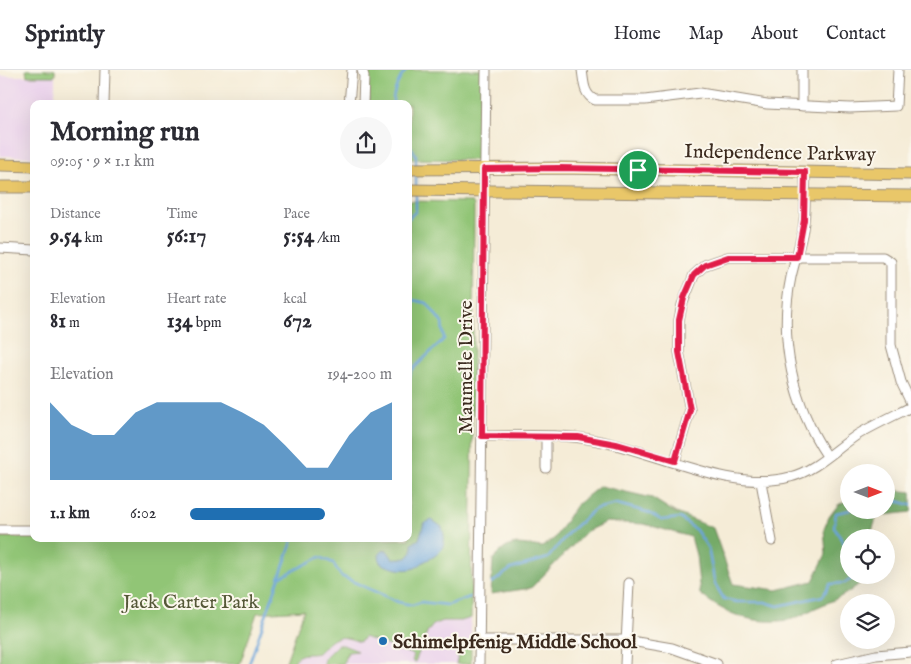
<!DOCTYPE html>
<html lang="en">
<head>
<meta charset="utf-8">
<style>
  :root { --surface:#fff; --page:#f7f7f7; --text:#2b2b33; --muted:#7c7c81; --line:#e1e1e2; --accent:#1f6fb2 }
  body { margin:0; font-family:"IM FELL English",serif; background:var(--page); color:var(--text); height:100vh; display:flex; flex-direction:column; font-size:19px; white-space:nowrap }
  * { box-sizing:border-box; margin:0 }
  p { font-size:16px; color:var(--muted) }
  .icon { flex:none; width:28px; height:28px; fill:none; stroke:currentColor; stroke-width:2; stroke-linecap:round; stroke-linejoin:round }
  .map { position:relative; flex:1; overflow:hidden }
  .panel { position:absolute; left:30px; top:30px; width:382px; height:442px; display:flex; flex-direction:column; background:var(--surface); border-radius:10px; box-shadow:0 5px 20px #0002 }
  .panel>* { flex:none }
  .needle { width:32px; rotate:90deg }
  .fabs { position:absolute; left:840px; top:394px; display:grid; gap:10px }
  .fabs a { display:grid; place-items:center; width:55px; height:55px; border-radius:50%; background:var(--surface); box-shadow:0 5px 20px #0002; font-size:25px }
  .pin { position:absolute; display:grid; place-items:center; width:42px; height:42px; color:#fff; margin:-21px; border:2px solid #fff; border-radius:50%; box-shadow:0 1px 5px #0007 }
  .round { display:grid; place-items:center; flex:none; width:52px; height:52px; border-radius:26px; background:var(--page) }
  .summary { display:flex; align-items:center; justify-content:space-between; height:85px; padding:0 20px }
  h1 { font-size:28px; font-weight:700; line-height:38px }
  .metrics { display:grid; grid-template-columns:repeat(3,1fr); gap:8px; height:85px; padding:5px 20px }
  .metrics div { display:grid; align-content:center }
  .metrics b { font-size:21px; font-weight:700 }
  .metrics small { font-size:14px; font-weight:400 }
  .metrics p { font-size:14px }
  .chart { height:140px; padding:10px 20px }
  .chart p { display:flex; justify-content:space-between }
  .chart svg { width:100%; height:90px; margin-top:5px; fill:var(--accent); opacity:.7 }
  ul { padding:0 20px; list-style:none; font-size:16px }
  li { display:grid; grid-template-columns:80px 60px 1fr; align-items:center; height:38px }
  li i { height:12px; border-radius:6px; background:var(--accent) }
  header { display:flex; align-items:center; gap:30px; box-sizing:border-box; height:70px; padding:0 25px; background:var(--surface); border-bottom:1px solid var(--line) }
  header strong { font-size:24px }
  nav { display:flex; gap:28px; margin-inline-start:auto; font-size:18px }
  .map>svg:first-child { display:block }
  .built { fill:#ead1ec }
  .green { fill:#91c576; stroke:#66784a }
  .forest { fill:#74aa67; stroke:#586a42 }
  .water { fill:#6ba4da; stroke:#53677c }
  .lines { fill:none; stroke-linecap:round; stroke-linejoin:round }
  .stream { stroke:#6ba4da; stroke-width:2.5 }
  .minor-casing { stroke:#988b7a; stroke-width:11 }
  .major-casing { stroke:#988b7a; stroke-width:13 }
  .minor { stroke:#fff; stroke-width:9 }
  .major { stroke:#e9c769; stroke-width:11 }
  .route-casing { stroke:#fff; stroke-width:10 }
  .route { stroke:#e11d48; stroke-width:6 }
  .poi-dot { fill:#1f6fb2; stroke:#fbf7ec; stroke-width:2 }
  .labels { text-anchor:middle; stroke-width:4; stroke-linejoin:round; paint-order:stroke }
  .street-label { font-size:20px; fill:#3b2a1e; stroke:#fbf7ec }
  .park-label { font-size:20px; fill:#555838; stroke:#fbf7ec }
  .poi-label { font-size:20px; font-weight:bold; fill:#3b2a1e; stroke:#fbf7ec; text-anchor:start }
</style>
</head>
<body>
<header>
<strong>Sprintly</strong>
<nav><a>Home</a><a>Map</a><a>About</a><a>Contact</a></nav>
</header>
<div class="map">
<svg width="911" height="594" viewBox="0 0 911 594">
  <rect width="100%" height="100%" fill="#fbf7ec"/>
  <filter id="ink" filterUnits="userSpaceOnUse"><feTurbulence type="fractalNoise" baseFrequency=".02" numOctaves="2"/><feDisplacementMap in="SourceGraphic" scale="10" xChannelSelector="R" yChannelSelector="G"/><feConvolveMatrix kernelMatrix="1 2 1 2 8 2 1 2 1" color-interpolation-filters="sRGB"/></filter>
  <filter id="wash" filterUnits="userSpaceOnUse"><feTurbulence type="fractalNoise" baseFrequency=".0096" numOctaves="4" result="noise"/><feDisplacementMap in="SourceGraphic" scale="20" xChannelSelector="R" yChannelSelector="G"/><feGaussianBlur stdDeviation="1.12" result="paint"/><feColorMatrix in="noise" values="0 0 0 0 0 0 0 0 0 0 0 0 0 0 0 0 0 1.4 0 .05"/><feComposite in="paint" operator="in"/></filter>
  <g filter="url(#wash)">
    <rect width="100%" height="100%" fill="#f5ecd7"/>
    <path class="built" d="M0,6H55V34H34V87L0,86Z
      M305,540L471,548V594H285Z"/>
    <path class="green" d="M26,0H55V6H27Z
      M369,0H482L480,87L475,90L409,89V34H368Z
      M409,131L472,132L474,135L471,548L461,551H443L433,555L427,563L415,592L412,591L414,585L364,567L360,572C337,564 335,566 318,583C307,586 299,580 293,594H285L304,540L257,543L240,594H0V467L170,470L409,469Z
      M471,572V594H456L459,583Z
      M337,575H343L358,581L348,582L343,594H323L324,588Z"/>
    <path class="forest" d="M600,416L652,428L674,442L713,458L733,514L777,520L813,511L826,484L824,459L829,447L838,435L849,429V440H886V419L911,422V442L877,446L870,467L849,468V505H867C855,521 839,528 820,536C810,540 799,548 788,550C755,555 726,545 700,524L696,485L691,467L644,454L606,452L587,461L531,518L491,524L493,489C512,469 516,474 542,477L554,469L576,435Z"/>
    <path class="water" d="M432,450L442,457C448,475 442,484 425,491C422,493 419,496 415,498C404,502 390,498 380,493L379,485L382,481L387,480L393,489L407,488L412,482V474L419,469L424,453Z"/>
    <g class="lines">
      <path class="stream" d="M393,34C392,24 399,7 407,0
        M409,74L416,85V96
        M416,101V116
        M409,148L416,141V124
        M409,229L427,233L442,253L444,269L411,301L409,310
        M886,433L897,431L911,435
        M849,477L844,474L834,457L836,443L850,440
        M281,507L320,487L333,493L341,506L398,532L412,535L421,532L448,535L470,527
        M492,513L511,499L548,488L569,462L595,439L617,434L647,442L661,450L680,448L696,460L708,478L715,514L724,529L737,532H765L778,536L823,526L830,514L845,513L858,505
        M249,594L293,469"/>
    </g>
  </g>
  <g filter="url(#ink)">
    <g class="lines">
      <g class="minor-casing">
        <path id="minor" d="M362,0L364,6L363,34
          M582,0C584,12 583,24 595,30H645L700,23L767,34L850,38L896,36L898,0
          M802,0V36
          M104,34L105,0
          M349,34L352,0
          M805,102C805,118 806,136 804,152C802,171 795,189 791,207C778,269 793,335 827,386
          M0,178L34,180
          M482,366C521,366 561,363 599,371C658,382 731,423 790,407C815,401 836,379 857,365C874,355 893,346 911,337
          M546,367V398
          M675,391L690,340L679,282V250L682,235L694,205L705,195L728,187H883L891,192V275L901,312L911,333
          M761,412L772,471
          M0,460H34
          M479,570H625L672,578L717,594
          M479,594L486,0
          M625,594L629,513
          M837,594L876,585L911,582"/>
      </g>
      <g class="major-casing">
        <path id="major" d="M0,95L34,96
          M409,99L558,98L911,104
          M0,117H34
          M409,120L911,126"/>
      </g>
      <use href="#minor" class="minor"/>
      <use href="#major" class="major"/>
    </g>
  </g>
  <g class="lines" filter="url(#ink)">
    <g class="route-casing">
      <path id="route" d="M558,98L805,102L804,150L797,187H728L705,195L694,205L684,228L679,250V282L690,340L675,391L616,374L578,367L482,366L484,99Z"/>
    </g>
    <use href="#route" class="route"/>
  </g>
  <circle class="poi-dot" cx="383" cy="571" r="5"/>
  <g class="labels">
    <g class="street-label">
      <text transform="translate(780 82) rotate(1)" y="7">Independence Parkway</text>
      <text transform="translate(465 297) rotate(-90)" y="7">Maumelle Drive</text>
    </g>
    <g class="park-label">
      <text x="191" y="538">Jack Carter Park</text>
    </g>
    <g class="poi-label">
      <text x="393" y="578">Schimelpfenig Middle School</text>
    </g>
  </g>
</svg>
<div class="fabs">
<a><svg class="needle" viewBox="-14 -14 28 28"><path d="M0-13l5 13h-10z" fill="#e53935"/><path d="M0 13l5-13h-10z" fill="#7c7c81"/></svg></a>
<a><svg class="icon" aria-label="locate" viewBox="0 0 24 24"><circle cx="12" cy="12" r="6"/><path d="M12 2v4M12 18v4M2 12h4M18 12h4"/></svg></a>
<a><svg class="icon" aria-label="layers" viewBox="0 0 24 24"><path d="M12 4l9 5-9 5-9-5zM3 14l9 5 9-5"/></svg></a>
</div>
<div class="pin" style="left:638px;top:100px;background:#1e9e55"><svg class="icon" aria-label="arrive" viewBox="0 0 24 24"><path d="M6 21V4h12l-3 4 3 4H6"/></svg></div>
<section class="panel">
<div class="summary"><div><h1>Morning run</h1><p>09:05 · 9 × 1.1 km</p></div><a class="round"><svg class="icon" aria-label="share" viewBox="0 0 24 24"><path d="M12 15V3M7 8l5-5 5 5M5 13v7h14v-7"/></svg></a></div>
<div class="metrics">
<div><p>Distance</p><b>9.54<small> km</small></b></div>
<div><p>Time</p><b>56:17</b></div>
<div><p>Pace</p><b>5:54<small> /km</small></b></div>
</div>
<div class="metrics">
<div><p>Elevation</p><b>81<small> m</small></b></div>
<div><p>Heart rate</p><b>134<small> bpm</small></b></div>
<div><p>kcal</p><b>672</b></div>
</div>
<div class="chart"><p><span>Elevation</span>194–200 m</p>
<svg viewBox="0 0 160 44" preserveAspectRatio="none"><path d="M0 44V6L10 17L20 22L30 22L40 11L50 6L60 6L70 6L80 6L90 11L100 17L110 27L120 38L130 38L140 22L150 11L160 6V44z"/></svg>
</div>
<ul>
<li><b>1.1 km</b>6:02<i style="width:67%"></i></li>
</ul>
</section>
</div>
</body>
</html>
